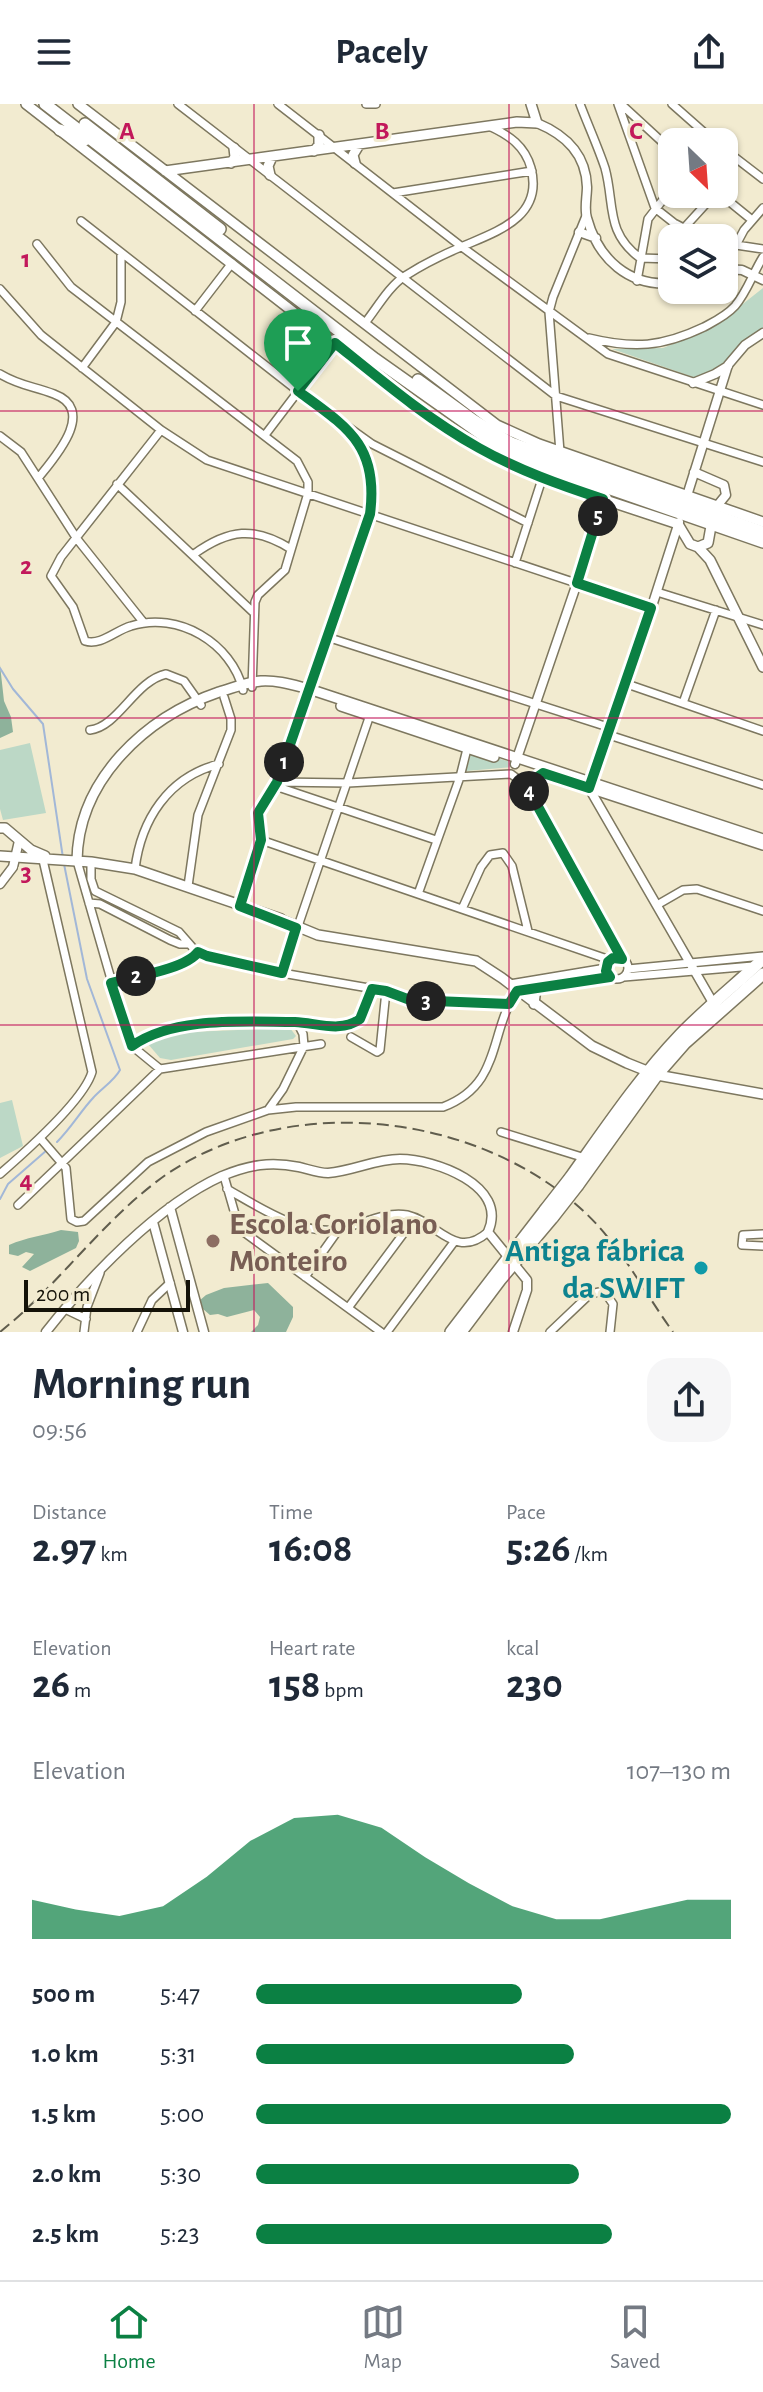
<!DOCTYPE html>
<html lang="en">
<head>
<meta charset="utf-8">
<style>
  :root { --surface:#fff; --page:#f6f6f7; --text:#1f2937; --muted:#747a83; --line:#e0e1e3; --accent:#0b8043 }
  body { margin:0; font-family:"Alegreya Sans",sans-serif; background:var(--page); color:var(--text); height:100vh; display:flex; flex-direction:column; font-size:30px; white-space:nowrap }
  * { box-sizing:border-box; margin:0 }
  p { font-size:26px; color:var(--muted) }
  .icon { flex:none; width:44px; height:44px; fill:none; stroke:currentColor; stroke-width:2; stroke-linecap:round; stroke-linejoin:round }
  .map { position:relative; height:1228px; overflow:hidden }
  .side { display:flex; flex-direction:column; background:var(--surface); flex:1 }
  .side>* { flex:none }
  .needle { width:52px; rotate:155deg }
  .fabs { position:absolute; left:658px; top:24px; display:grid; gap:16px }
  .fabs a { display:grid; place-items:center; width:80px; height:80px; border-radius:16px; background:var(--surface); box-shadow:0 2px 6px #0004; font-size:40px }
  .scale { position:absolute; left:24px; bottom:20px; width:166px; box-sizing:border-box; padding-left:8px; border:4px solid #141208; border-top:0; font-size:22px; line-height:28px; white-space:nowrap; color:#141208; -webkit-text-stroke:6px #f2ebd0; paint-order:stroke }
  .pin { position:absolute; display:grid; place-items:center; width:68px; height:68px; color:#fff; margin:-82px -34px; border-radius:50% 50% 50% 0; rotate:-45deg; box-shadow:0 0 8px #0007 }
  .pin .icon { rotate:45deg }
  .km { position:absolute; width:40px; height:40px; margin:-20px; border-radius:50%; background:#222; color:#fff; font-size:22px; line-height:40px; text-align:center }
  .round { display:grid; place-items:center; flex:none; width:84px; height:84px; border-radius:24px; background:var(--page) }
  .overview { display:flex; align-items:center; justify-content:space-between; height:136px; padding:0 32px }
  h1 { font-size:44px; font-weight:600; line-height:60px }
  .stats { display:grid; grid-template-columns:repeat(3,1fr); gap:12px; height:136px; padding:8px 32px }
  .stats div { display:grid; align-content:center }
  .stats b { font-size:40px; font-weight:600 }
  .stats small { font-size:22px; font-weight:400 }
  .stats p { font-size:22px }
  .chart { height:224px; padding:16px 32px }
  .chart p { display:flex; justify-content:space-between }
  .chart svg { width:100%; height:144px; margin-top:8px; fill:var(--accent); opacity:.7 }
  ul { padding:0 32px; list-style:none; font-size:26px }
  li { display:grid; grid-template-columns:128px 96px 1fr; align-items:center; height:60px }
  li i { height:20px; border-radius:10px; background:var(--accent) }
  header { display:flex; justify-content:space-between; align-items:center; height:104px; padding:0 32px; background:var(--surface); font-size:36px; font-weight:600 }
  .tab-bar { display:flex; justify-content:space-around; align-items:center; height:112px; border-top:2px solid var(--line); background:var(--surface); font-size:22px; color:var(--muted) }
  .tab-bar a { display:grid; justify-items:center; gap:4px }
  .tab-bar .on { color:var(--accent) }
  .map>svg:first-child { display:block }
  .green { fill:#bcd8c6 }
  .forest { fill:#8eb29b }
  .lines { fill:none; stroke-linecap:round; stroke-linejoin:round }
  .stream { stroke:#a2b7d7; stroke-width:2 }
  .minor-casing { stroke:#7d775f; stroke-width:10 }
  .tertiary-casing { stroke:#7d775f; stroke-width:11 }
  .secondary-casing { stroke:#7d775f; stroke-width:12 }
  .primary-casing { stroke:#7d775f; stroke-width:14 }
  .minor { stroke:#fff; stroke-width:7 }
  .tertiary { stroke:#fff; stroke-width:8 }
  .secondary { stroke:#fff; stroke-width:9 }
  .primary { stroke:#fff; stroke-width:11 }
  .rail { stroke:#605d4d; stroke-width:2; stroke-dasharray:12 6; stroke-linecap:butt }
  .primary-bridge-casing { stroke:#7d775f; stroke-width:14; stroke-linecap:butt }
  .primary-bridge { stroke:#fff; stroke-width:11 }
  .route-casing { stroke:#fff; stroke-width:16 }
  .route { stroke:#0b8043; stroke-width:10 }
  .grid { fill:none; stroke:#c2185b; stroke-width:2; stroke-opacity:0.55 }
  .education-dot { fill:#8d6e63; stroke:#f2ebd0; stroke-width:3 }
  .culture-dot { fill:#0f9aa8; stroke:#f2ebd0; stroke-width:3 }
  .labels { text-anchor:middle; stroke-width:6; stroke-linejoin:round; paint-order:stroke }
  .education-label { font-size:32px; font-weight:bold; fill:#785e54; stroke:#f2ebd0; text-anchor:start }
  .culture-label { font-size:32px; font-weight:bold; fill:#0d838f; stroke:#f2ebd0; text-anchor:end }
  .grid-label { font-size:26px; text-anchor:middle; font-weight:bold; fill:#c2185b; stroke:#f2ebd0; stroke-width:6; stroke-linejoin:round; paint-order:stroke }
</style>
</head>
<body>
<header><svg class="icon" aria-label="menu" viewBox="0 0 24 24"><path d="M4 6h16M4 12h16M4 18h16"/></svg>Pacely<svg class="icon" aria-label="share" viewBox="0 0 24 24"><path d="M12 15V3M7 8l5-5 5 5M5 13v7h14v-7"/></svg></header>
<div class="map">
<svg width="763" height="1228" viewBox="0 0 763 1228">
  <rect width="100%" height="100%" fill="#f2ebd0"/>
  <path class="green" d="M763,184V224L742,238L720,268L699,275L612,245L663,244L693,232L720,218Z
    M30,639L46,709L3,716L0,705V646Z
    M472,647L511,658L512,663L466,667Z
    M284,924H290L296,932L293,935L171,956L160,954L148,940L151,934L165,929Z
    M12,996L23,1042L0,1054V999Z"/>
  <path class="forest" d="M0,561L4,597L11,613L13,628L0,634Z
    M61,1126L78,1128L79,1137L76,1144L30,1167L22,1163L34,1150L26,1148L18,1152L9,1150V1141C27,1133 43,1132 61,1126Z
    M268,1179L293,1203V1213L286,1228H251L258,1221L260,1213L254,1206L227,1213L218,1210L210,1211L203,1205L199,1197L206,1191L224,1184Z"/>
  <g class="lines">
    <path class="stream" d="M0,564L13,585L43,620L63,754
      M57,1038C72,1023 80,1008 93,994C102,984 114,977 120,966L87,875L64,760
      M0,1095L8,1080L47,1046"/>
    <g class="minor-casing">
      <path id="minor" d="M178,0L556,292L763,358
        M278,0L462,143L608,250L763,301
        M366,0H376
        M580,0C588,21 598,43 605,64C615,100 605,128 640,154
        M618,0L655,104L674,119L703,134
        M672,0L715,38
        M622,1L672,47
        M724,45L763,75
        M393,89L532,67
        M720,90L752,116
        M81,117L298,287L372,340L528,419
        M684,124L715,90
        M37,140L71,183L297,357L308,378V389L285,466L258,491L255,498L252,583
        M736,141L744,126L763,104
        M724,142L736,141L763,145
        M640,154L672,155
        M637,177L648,115L672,84
        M0,185L41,231L161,326L207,356L651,504
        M195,207L232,159
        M365,219C377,204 389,182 405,172C422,161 442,151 461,143C495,128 544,114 531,64C525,42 509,31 489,22
        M589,234C634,245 662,243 704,223C715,217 726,212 735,202C747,188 753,169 763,153
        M82,264L116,218L121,198V149
        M0,270C20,282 33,282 54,290C97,306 55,353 39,373
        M161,326L61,453L51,472L73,503L85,537C101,542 116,526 131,522C178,507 232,539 243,586
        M265,331L335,239
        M0,332L21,348L77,435L144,519
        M560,348L549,208L553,193L586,112
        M117,380L253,508
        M194,450C229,425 254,422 291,445
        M515,459L542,375
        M657,488L763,521
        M327,533L611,624
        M627,580L763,627
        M683,599L716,506
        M90,626C118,623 135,577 166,570L184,577L201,601
        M609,631L763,681
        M277,678L348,679L511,670L526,681L622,855
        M526,681L543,669
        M275,682L436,736
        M261,736L610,856
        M77,757L128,934L132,942L160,965
        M91,758V775L95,787L179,828L193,844L207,852L282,869L386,887L410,896L509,900
        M135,765C141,716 168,673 219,660
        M188,782L198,711L231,626V615L224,593
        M418,790L460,673L467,645
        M89,799L100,800L170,836L180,840H189
        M657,801L683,786L697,785L763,807
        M240,802L261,736L258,709L277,678L370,410C374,381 369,354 352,329
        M462,805L481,763L490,751L503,749L512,762L528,827
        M606 864a11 11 0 1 1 22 0a11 11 0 1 1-22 0Z
        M628,865L763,852
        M282,869L371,608
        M624,873L753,862
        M111,879C133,873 186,865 198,848
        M510,880L606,864
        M351,933L377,948L380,946L386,887
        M132,942C173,912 246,917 296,918C312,919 335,928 351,921C365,916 367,897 372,885
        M268,1006L296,1003H443C503,980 488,929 517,887L610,873
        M501,1028L585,1054
        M40,1034L66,1064L71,1115L77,1118L84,1117L148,1058L206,1028L268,1006L283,985L304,942L303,930L297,918
        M0,1070C23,1050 84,996 92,968L43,756
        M224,1072L237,1117L245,1129L381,1228
        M227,1085C259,1103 303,1133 341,1125C363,1120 385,1107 407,1111C438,1118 455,1157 488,1128
        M18,1101L160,965L321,940
        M763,1130L743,1131L742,1141L763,1142
        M305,1173L339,1125
        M348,1204L415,1114
        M65,1205L86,1215
        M84,1228L87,1203L100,1169
        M137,1228L152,1196L170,1179
        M387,1228L454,1138
        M550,1228L590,1190L604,1187L613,1200L610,1228"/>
    </g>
    <g class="tertiary-casing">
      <path id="tertiary" d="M537,19C566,31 586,50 587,83C587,93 584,105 587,114C598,155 629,183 672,179
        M579,128L596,134
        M724,165L742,166L763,176
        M693,279L715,270L728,262
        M694,368L724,381L726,391L717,402
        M685,398L728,261L745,241L763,229
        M679,418L627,580L589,684L716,904
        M515,660L577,479L603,395
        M0,780L13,763L19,737
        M170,1103L204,1228
        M153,1118L183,1228
        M46,1228C89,1173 158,1101 222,1072C249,1061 270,1057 299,1063C308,1065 318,1069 328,1069C353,1067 375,1055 400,1055C434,1055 509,1081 488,1128L527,1176V1186L513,1228"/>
    </g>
    <g class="secondary-casing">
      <path id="secondary" d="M26,0L395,287L454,328L504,357L542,375L678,420L690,440L698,443L708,439L713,411L717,402
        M78,0L497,321L539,340L763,418
        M314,47L319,41V31
        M231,59L235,53L234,44
        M355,59L353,51L359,41
        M165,67L517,18L537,19L531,0
        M270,71L268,62L272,53
        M698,443L710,456L763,563
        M341,602L494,653
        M565,676L763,741
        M0,724H5L31,746L45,752
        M0,752L91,758L135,765L281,815
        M77,757C78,675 146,613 219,588C233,584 247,578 261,577C278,576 293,581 309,585L763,735
        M279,815L318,831L476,857L502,874L592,942L627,959L657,971L763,990
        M534,900L536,884"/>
    </g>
    <g class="primary-casing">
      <path id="primary" d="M45,0L375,255L491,337L533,358L763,438
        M85,20L220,125
        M60,26L85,36
        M418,276L473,316L511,339L763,428
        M570,1074C605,1025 639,974 680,931C706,904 735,881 763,855
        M578,1081L657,971L685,939L763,870
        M451,1228L545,1106
        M461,1228L500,1176L553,1113"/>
    </g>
    <use href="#minor" class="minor"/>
    <use href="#tertiary" class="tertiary"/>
    <use href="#secondary" class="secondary"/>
    <use href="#primary" class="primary"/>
    <path class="rail" d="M0,1228C60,1180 104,1114 167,1070C289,988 471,1008 579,1103C619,1138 642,1185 673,1228"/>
    <g class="primary-bridge-casing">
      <path id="primary-bridge" d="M545,1106L570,1074
        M553,1113L578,1081"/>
    </g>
    <use href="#primary-bridge" class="primary-bridge"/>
  </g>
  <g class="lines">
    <g class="route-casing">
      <path id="route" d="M335,239C381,276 427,315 479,344C518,366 560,381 603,395L577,479L651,504L589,684L543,669L526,681L622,855L613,854L608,858L606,867L610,873L517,887L509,900L410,896L386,887L372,885L360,915C341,929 317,919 295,918C245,918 174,912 132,942L111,879C133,873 186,865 198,848L207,852L282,869L296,824L240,802L261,736L258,709L277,678L370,410C379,341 347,323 298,287Z"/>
    </g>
    <use href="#route" class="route"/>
  </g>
  <path class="grid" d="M254,0V1228M509,0V1228M0,307H763M0,614H763M0,921H763"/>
  <circle class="education-dot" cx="213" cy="1137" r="8"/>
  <circle class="culture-dot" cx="701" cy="1164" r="8"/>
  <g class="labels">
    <g class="education-label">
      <text x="229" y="1130">Escola Coriolano<tspan x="229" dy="37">Monteiro</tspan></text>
    </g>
    <g class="culture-label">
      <text x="685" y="1157">Antiga fábrica<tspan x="685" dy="37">da SWIFT</tspan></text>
    </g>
  </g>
  <g class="grid-label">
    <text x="127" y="35">A</text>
    <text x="382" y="35">B</text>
    <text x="636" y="35">C</text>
    <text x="26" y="163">1</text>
    <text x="26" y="470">2</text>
    <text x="26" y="777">3</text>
    <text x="26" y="1084">4</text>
  </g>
</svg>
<div class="fabs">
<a><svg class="needle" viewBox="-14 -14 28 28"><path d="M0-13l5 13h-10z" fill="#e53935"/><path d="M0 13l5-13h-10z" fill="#747a83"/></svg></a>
<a><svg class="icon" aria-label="layers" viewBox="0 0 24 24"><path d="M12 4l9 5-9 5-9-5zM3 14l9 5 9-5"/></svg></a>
</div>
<div class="scale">200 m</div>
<div class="pin" style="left:298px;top:287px;background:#1e9e55"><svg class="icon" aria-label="arrive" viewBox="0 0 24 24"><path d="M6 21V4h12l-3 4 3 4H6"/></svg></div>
<b class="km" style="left:284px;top:658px">1</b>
<b class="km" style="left:136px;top:872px">2</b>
<b class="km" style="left:426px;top:897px">3</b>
<b class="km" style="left:529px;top:687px">4</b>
<b class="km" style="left:598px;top:412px">5</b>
</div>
<section class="side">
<div class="overview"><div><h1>Morning run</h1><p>09:56</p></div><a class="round"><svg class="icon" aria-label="share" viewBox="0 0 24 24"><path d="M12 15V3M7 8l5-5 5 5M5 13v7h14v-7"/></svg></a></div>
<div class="stats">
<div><p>Distance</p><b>2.97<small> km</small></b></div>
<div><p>Time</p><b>16:08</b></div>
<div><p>Pace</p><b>5:26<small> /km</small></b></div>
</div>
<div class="stats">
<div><p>Elevation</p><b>26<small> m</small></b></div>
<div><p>Heart rate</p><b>158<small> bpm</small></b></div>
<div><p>kcal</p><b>230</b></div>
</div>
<div class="chart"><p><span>Elevation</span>107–130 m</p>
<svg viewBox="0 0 160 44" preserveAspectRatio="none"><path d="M0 44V32L10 35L20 37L30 34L40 25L50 14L60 7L70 6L80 10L90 19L100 27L110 34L120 38L130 38L140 35L150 32L160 32V44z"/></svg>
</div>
<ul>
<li><b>500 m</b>5:47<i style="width:56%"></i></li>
<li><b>1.0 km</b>5:31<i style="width:67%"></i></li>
<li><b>1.5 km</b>5:00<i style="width:100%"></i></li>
<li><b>2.0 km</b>5:30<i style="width:68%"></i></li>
<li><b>2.5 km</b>5:23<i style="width:75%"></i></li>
</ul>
</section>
<nav class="tab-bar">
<a class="on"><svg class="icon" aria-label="home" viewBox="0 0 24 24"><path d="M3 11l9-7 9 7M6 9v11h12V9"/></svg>Home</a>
<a><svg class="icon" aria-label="map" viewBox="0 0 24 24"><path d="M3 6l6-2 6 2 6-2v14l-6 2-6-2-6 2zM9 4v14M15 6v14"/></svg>Map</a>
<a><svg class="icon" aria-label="saved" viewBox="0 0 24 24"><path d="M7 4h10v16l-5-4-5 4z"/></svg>Saved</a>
</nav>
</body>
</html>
